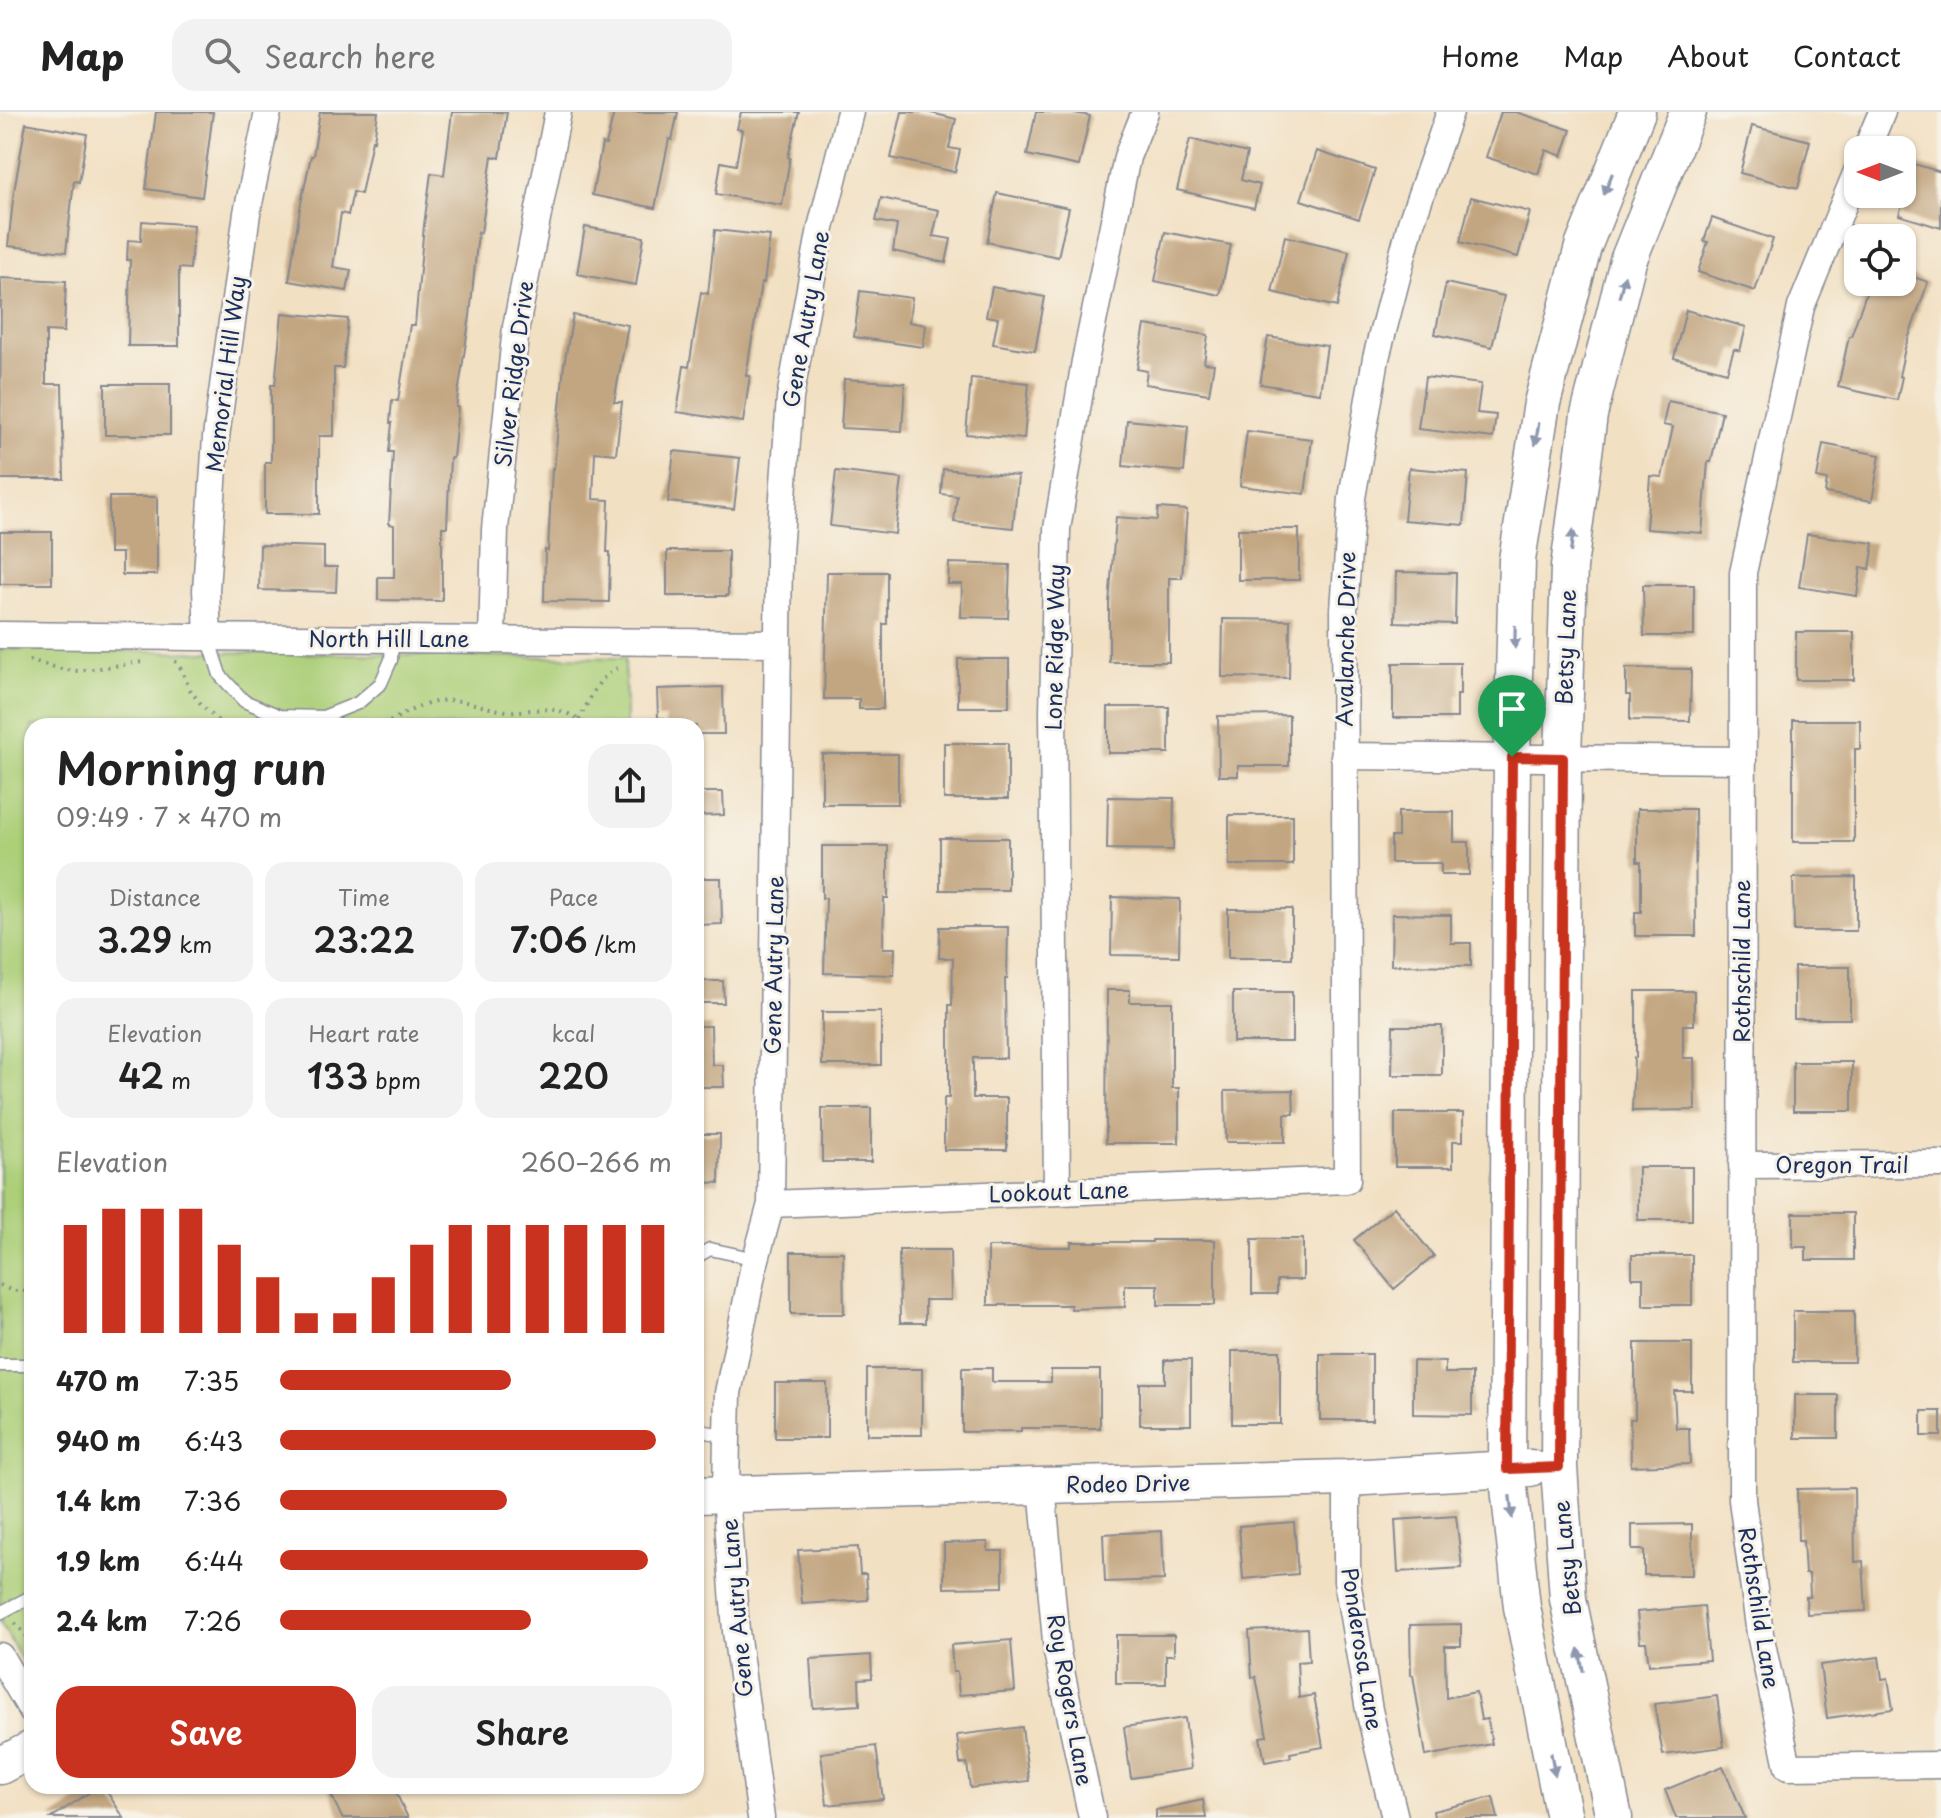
<!DOCTYPE html>
<html lang="en">
<head>
<meta charset="utf-8">
<style>
  :root { --surface:#fff; --page:#f2f2f2; --text:#222; --muted:#767676; --line:#e0e0e0; --accent:#c8321e }
  body { margin:0; font-family:"Playpen Sans",sans-serif; background:var(--page); color:var(--text); height:100vh; display:flex; flex-direction:column; font-size:30px; white-space:nowrap }
  * { box-sizing:border-box; margin:0 }
  p { font-size:26px; color:var(--muted) }
  .icon { flex:none; width:44px; height:44px; fill:none; stroke:currentColor; stroke-width:2; stroke-linecap:round; stroke-linejoin:round }
  .map { position:relative; flex:1; overflow:hidden }
  .side { position:absolute; left:24px; top:606px; width:680px; height:1076px; display:flex; flex-direction:column; background:var(--surface); border-radius:24px; box-shadow:0 2px 6px #0004 }
  .side>* { flex:none }
  .needle { width:52px; rotate:270deg }
  .controls { position:absolute; left:1844px; top:24px; display:grid; gap:16px }
  .controls a { display:grid; place-items:center; width:72px; height:72px; border-radius:16px; background:var(--surface); box-shadow:0 2px 6px #0004; font-size:40px }
  .pin { position:absolute; display:grid; place-items:center; width:68px; height:68px; color:#fff; margin:-82px -34px; border-radius:50% 50% 50% 0; rotate:-45deg; box-shadow:0 0 8px #0007 }
  .pin .icon { rotate:45deg }
  .round { display:grid; place-items:center; flex:none; width:84px; height:84px; border-radius:24px; background:var(--page) }
  .head { display:flex; align-items:center; justify-content:space-between; height:136px; padding:0 32px }
  h1 { font-size:44px; font-weight:600; line-height:60px }
  .figures { display:grid; grid-template-columns:repeat(3,1fr); gap:12px; height:136px; padding:8px 32px }
  .figures div { display:grid; align-content:center; border-radius:20px; background:var(--page); text-align:center }
  .figures b { font-size:34px; font-weight:600 }
  .figures small { font-size:22px; font-weight:400 }
  .figures p { font-size:22px }
  .chart { height:224px; padding:16px 32px }
  .chart p { display:flex; justify-content:space-between }
  .chart svg { width:100%; height:144px; margin-top:8px; stroke:var(--accent); stroke-width:6 }
  .action { display:flex; gap:16px; margin-top:auto; padding:16px 32px }
  .action a { flex:1; height:92px; border-radius:24px; background:var(--accent); color:#fff; font-size:32px; font-weight:600; line-height:92px; text-align:center }
  .action a+a { background:var(--page); color:var(--text) }
  ul { padding:0 32px; list-style:none; font-size:26px }
  li { display:grid; grid-template-columns:128px 96px 1fr; align-items:center; height:60px }
  li i { height:20px; border-radius:10px; background:var(--accent) }
  header { display:flex; align-items:center; gap:48px; box-sizing:border-box; height:112px; padding:0 40px; background:var(--surface); border-bottom:2px solid var(--line) }
  header strong { font-size:38px }
  nav { display:flex; gap:44px; margin-inline-start:auto; font-size:28px }
  .search { width:560px; height:72px; background:var(--page); display:flex; align-items:center; gap:20px; box-sizing:border-box; padding:0 28px; border-radius:24px; color:var(--muted); font-size:30px }
  .map>svg:first-child { display:block }
  .green { fill:#accf78; stroke:#647f6b; stroke-width:2 }
  .building { fill:#c2a681 }
  .lines { fill:none; stroke-linecap:round; stroke-linejoin:round }
  .lane-casing { stroke:#868890; stroke-width:15 }
  .street-casing { stroke:#868890; stroke-width:29 }
  .secondary-casing { stroke:#868890; stroke-width:39 }
  .path { stroke:#868890; stroke-width:4; stroke-dasharray:2 6; stroke-linecap:butt }
  .lane { stroke:#fff; stroke-width:12 }
  .street { stroke:#fff; stroke-width:26 }
  .secondary { stroke:#fff; stroke-width:36 }
  .oneway { fill:#8d97ae }
  .route-casing { stroke:#fff; stroke-width:16 }
  .route { stroke:#c8321e; stroke-width:10 }
  .labels { text-anchor:middle; stroke-width:6; stroke-linejoin:round; paint-order:stroke }
  .street-label { font-size:22px; fill:#1b2f5e; stroke:#f7f3e8 }
</style>
</head>
<body>
<header>
<strong>Map</strong>
<div class="search"><svg class="icon" aria-label="search" viewBox="0 0 24 24"><circle cx="10" cy="10" r="6"/><path d="M15 15l6 6"/></svg>Search here</div>
<nav><a>Home</a><a>Map</a><a>About</a><a>Contact</a></nav>
</header>
<div class="map">
<svg width="1941" height="1706" viewBox="0 0 1941 1706">
  <rect width="100%" height="100%" fill="#f7f3e8"/>
  <filter id="ink" filterUnits="userSpaceOnUse"><feTurbulence type="fractalNoise" baseFrequency=".0125" numOctaves="2"/><feDisplacementMap in="SourceGraphic" scale="16" xChannelSelector="R" yChannelSelector="G"/><feConvolveMatrix kernelMatrix="1 2 1 2 8 2 1 2 1" color-interpolation-filters="sRGB"/></filter>
  <filter id="wash" filterUnits="userSpaceOnUse"><feTurbulence type="fractalNoise" baseFrequency=".006" numOctaves="4" result="noise"/><feDisplacementMap in="SourceGraphic" scale="32" xChannelSelector="R" yChannelSelector="G"/><feGaussianBlur stdDeviation="1.8" result="paint"/><feColorMatrix in="noise" values="0 0 0 0 0 0 0 0 0 0 0 0 0 0 0 0 0 1.4 0 .05"/><feComposite in="paint" operator="in"/></filter>
  <g filter="url(#wash)">
    <rect width="100%" height="100%" fill="#f2e0c3"/>
    <path class="green" d="M0,537L625,546L626,614H32V1557L25,1554L0,1510Z"/>
    <g id="blocks">
      <path class="building" d="M156,0H213L202,85L146,77Z
        M320,0H378L374,29L372,28L361,82L353,80L348,103L341,101L333,155L351,158L347,179L289,169L300,96L311,44H313Z
        M452,0H507L500,46L492,44L481,121L478,120L470,204L456,295H458L453,346H450L447,415H442V489L378,488V465H394V413L389,412L393,340H389L392,311H390L392,288L398,289L410,213H415L424,113L431,61L444,63Z
        M614,0H678L672,28L669,27L655,96L592,83L602,32L606,33Z
        M741,0H799L788,45L790,46L782,93L716,82L721,50L736,53L742,18L737,17Z
        M902,0H927L956,7L949,36L960,38L955,60L891,46Z
        M1036,0H1070L1090,4L1079,54L1027,43Z
        M1501,0H1516L1571,18L1562,44L1546,38L1538,62L1486,45Z
        M26,11L87,22L79,70L74,69L66,140L8,134L14,79Z
        M1752,14L1810,29L1798,76L1740,61Z
        M1190,27L1247,41L1241,68L1260,73L1254,96L1177,78Z
        M1317,39L1375,58L1359,107L1301,88Z
        M1914,52L1941,60V116L1899,103Z
        M997,81L1069,96L1058,145L987,130Z
        M1471,85L1530,100L1518,145L1460,130Z
        M881,86L939,98L933,124L951,127L946,151L893,139L897,113L876,109Z
        M1712,106L1773,127L1755,179L1698,160L1708,130L1704,129Z
        M142,109L194,113L190,157L179,156V234H128L130,148H127L128,128L141,129Z
        M585,115L644,125L636,173L577,162Z
        M715,118L770,124L764,171H761L746,264H750L743,310L677,300L684,254L689,255L701,180L708,182Z
        M1165,120L1231,133L1220,183L1155,169Z
        M1285,124L1349,139L1337,195L1272,180Z
        M1902,161L1928,170L1905,236L1899,264L1902,265L1897,288L1838,275L1849,224H1851L1870,170H1902Z
        M1,166L66,169L64,220L46,219V272H62L64,367H0Z
        M1446,171L1504,184L1492,235L1435,222Z
        M992,175L1045,185L1035,239L993,232L998,206L986,204Z
        M860,179L912,186L909,210L926,213L923,235L854,225Z
        M1686,198L1746,215L1740,239L1734,237L1727,260L1674,246Z
        M282,201L348,207L343,256H334V324H319V402H265V350H271V273H275Z
        M573,203L628,213L614,290H622L616,342L595,340L593,387L609,388L607,440H610L609,490L544,489L545,438L548,439L552,356L554,357L564,253Z
        M1145,213L1208,223L1204,251L1214,252L1209,282L1145,272L1147,259L1137,257Z
        M1268,225L1327,234L1320,281L1260,272Z
        M1425,265L1481,272L1477,301L1496,303L1493,326L1418,317Z
        M971,266L1029,271L1024,327L966,322Z
        M844,267L905,271L902,319L841,316Z
        M105,272H170V323H105Z
        M1668,289L1722,300L1711,350H1708L1702,421L1646,417L1650,364L1662,365L1673,315L1663,313Z
        M1127,308L1188,314L1184,360L1123,354Z
        M1247,319L1312,327L1305,382L1240,374Z
        M1823,332L1880,343L1872,389L1825,381L1827,368L1817,366Z
        M674,339L740,346L734,397L668,390Z
        M1409,356L1468,361L1464,413L1404,408Z
        M943,357L1018,364L1013,416L954,410L957,384L941,382Z
        M836,359L902,367L895,422L830,414Z
        M109,385H157V463H122V441H109Z
        M1158,396L1187,398L1182,466H1169V550H1109V492L1116,405L1157,408Z
        M1238,417H1299V468H1238Z
        M0,420H52V472H0Z
        M1807,422L1874,431L1870,457L1861,455L1857,484L1799,475Z
        M260,433L324,435V455H337L336,480L259,478Z
        M667,439H728V484H667Z
        M949,451L1010,453L1008,506L961,505L962,472H948Z
        M827,460H887V512H883V597H859V587H824Z
        M1396,460L1456,461L1455,512L1395,510Z
        M1643,473H1694V524H1644Z
        M1223,507L1290,508L1289,566L1222,565Z
        M1796,520H1854V568H1796Z
        M958,547H1009V595H958Z
        M1393,551H1460V583H1457V606H1393Z
        M1626,556L1691,557L1690,609L1630,608V583H1626Z
        M723,575L724,622H696V614H665V606H658L657,577Z
        M1108,595H1169V641H1108Z
        M1289,603V654H1238V664H1219L1218,604Z
        M1793,608H1860V637H1855V661H1854V730H1793Z
        M944,631H1008V687H944Z
        M822,642H898V692H822Z
        M696,680H723L724,703L696,704Z
        M1108,685L1174,686L1173,738L1107,737Z
        M1637,697H1695L1696,824H1635V800H1641V750H1637Z
        M1398,700H1454V730H1469V763H1441V751H1391V725H1398Z
        M1229,703H1293V753H1229Z
        M940,726H1008V778H940Z
        M822,734H888V786H884L883,836H895L894,863L824,861L826,786H822Z
        M1856,765V819H1794L1793,766Z
        M696,766H721L722,812L696,813Z
        M1112,785L1180,787L1179,844L1111,843Z
        M1228,797H1292V846H1228Z
        M1392,802L1451,803V831H1471V854L1391,853Z
        M940,815H1008L1007,867H1005L1006,946H973V986H1007V1038H944V986H949V893H952L953,846H939Z
        M1794,855H1850V907H1794Z
        M696,869H723L724,891H696Z
        M1107,878H1130V890H1172V976H1179V1031H1106Z
        M1636,879H1694V913H1683V946H1694L1695,998L1632,999L1634,946H1636Z
        M1233,880H1292V930H1233Z
        M822,900H881V953H822Z
        M696,914H711L712,953H723L724,975H696Z
        M1393,914H1442V963H1392Z
        M1793,950H1852V999H1793Z
        M1293,978L1294,1002H1285V1030H1226L1225,979Z
        M822,996H871V1050H822Z
        M1395,1001H1463V1029H1453V1055H1395Z
        M696,1022H720L719,1071L696,1070Z
        M1638,1055H1692V1108H1638Z
        M1394,1095L1434,1144L1394,1177L1354,1128Z
        M1793,1101H1853V1148H1806V1135H1793Z
        M1252,1127H1303V1168H1277V1182H1252Z
        M1152,1128H1215V1193H1158V1173H1125V1195L1071,1197V1193H988V1135H1071V1130H1152Z
        M899,1138H950L951,1188H925V1211H900Z
        M791,1140H843L844,1202H791Z
        M1632,1143H1692V1193H1643V1166H1632Z
        M1793,1199H1854V1250H1793Z
        M1635,1231H1692V1279H1674L1676,1316H1689L1690,1352L1631,1354L1630,1307H1635Z
        M1232,1239H1280V1312H1232Z
        M1320,1242H1372V1308H1320Z
        M1165,1248H1191V1313H1140V1271H1165Z
        M1413,1249L1445,1250V1261H1472V1303L1413,1302Z
        M962,1256H992V1270H1051V1258H1100V1316H1021V1319L962,1320Z
        M867,1257H922V1323H867Z
        M775,1271H827V1326H775Z
        M1795,1283H1838V1326H1795Z
        M1922,1299H1941V1324H1922Z
        M1854,1376L1855,1450L1863,1449L1866,1499L1807,1502L1806,1485H1810L1809,1462H1805L1803,1429H1798L1797,1377Z
        M1456,1404L1462,1456L1398,1460L1395,1408Z
        M1294,1410L1298,1462L1243,1467L1239,1414Z
        M1692,1412V1463H1644V1438H1632V1413Z
        M1162,1419L1164,1468L1105,1470L1103,1422Z
        M988,1430V1439H1003V1475L944,1476V1431Z
        M858,1435L860,1462H866L868,1488L802,1492L798,1438Z
        M1704,1494L1709,1548L1649,1553L1646,1530H1640L1637,1500Z
        M1461,1512V1534H1445L1446,1586L1476,1580L1481,1608L1487,1607L1492,1632L1426,1644L1413,1563H1411L1410,1513Z
        M1307,1516L1309,1549L1297,1550L1299,1586L1314,1583L1323,1635L1290,1641L1291,1645L1265,1650L1260,1625L1267,1624L1256,1565L1252,1566L1249,1519Z
        M1116,1523H1174V1543H1166V1572H1116Z
        M1011,1528L1015,1579L959,1583L957,1560H953L951,1533Z
        M871,1543L872,1566L859,1567L860,1593L813,1596L810,1547Z
        M1879,1545L1882,1567L1888,1566L1893,1597L1827,1606L1820,1553Z
        M1717,1584L1724,1635L1663,1643L1654,1592Z
        M1185,1606L1191,1657L1131,1666L1124,1615Z
        M1022,1615L1029,1669L970,1676L967,1651L960,1652L957,1623Z
        M876,1634L883,1687L827,1693L821,1641Z
        M1723,1654L1745,1706H1676L1665,1678Z
        M99,1674H103L124,1706H51Z
        M327,1674H393L408,1706H342Z
        M1493,1685L1498,1706H1434L1433,1699Z
        M1203,1688L1206,1706H1156V1698Z"/>
    </g>
  </g>
  <g filter="url(#ink)">
    <use href="#blocks" fill-opacity="0" stroke="#868890" stroke-width="2"/>
    <g class="lines">
      <g class="lane-casing">
        <path id="lane" d="M208,525L220,563L244,589L280,604L323,605L358,591L381,571L391,548L392,528
          M696,1145L710,1137L756,1147
          M0,1253H32
          M696,1318L727,1324
          M0,1501L32,1484"/>
      </g>
      <g class="street-casing">
        <path id="street" d="M1866,38L1882,0
          M1858,57L1801,195L1743,461L1742,1388L1760,1522L1788,1655L1941,1653
          M0,523L778,531
          M208,525L206,478L216,325L247,101L268,0
          M492,527L495,417L516,215L558,0
          M1344,644L1743,648
          M1742,1053L1941,1052
          M1057,1080L1053,599L1057,417L1085,249L1127,45L1145,0
          M771,1092L1347,1068L1344,497L1352,386L1376,246L1411,111L1450,0
          M1347,1366V1469L1369,1598L1395,1706
          M1042,1374L1057,1540L1092,1706
          M0,1544L32,1599
          M761,1706L736,1519L726,1382L727,1324L728,1281L753,1158L771,1092L779,441L790,286L821,116L850,0"/>
      </g>
      <g class="secondary-casing">
        <path id="secondary" d="M696,1383L1347,1366L1530,1356
          M0,1654L32,1637
          M1564,1706L1522,1495L1507,1357L1512,645L1517,448L1542,291L1583,135L1637,0
          M1614,1706L1568,1487L1559,1355L1563,646L1569,455L1589,303L1628,149L1688,0"/>
      </g>
      <path class="path" d="M29,548L65,558L78,559L142,550
        M175,549C183,557 185,569 191,579C200,592 212,604 224,614
        M579,608C591,587 596,565 620,555
        M383,614C401,603 418,593 440,589C463,585 486,598 509,599C525,600 543,595 559,599C570,601 578,607 586,614
        M0,1173C9,1179 22,1181 32,1177
        M15,1511L32,1530"/>
      <use href="#lane" class="lane"/>
      <use href="#street" class="street"/>
      <use href="#secondary" class="secondary"/>
    </g>
    <defs><path id="oneway-solid" d="M-6-.8H1V-3.2L6.5 0L1 3.2V.8H-6Z" transform="scale(2)"/></defs>
    <g class="oneway">
      <use href="#oneway-solid" transform="translate(1608 72) rotate(112)"/>
      <use href="#oneway-solid" transform="translate(1622 174) rotate(-76)"/>
      <use href="#oneway-solid" transform="translate(1537 322) rotate(99)"/>
      <use href="#oneway-solid" transform="translate(1572 429) rotate(-83)"/>
      <use href="#oneway-solid" transform="translate(1515 525) rotate(91)"/>
      <use href="#oneway-solid" transform="translate(1511 1395) rotate(84)"/>
      <use href="#oneway-solid" transform="translate(1581 1548) rotate(-101)"/>
      <use href="#oneway-solid" transform="translate(1553 1652) rotate(79)"/>
    </g>
  </g>
  <g class="lines" filter="url(#ink)">
    <g class="route-casing">
      <path id="route" d="M1512,645L1563,646L1559,1355L1507,1357Z"/>
    </g>
    <use href="#route" class="route"/>
  </g>
  <g class="labels">
    <g class="street-label">
      <text transform="translate(806 207) rotate(-80)" y="8">Gene Autry Lane</text>
      <text transform="translate(226 262) rotate(-83)" y="8">Memorial Hill Way</text>
      <text transform="translate(514 262) rotate(-83)" y="8">Silver Ridge Drive</text>
      <text x="389" y="535">North Hill Lane</text>
      <text transform="translate(1346 527) rotate(-89)" y="8">Avalanche Drive</text>
      <text transform="translate(1055 535) rotate(-89)" y="8">Lone Ridge Way</text>
      <text transform="translate(1566 535) rotate(-88)" y="8">Betsy Lane</text>
      <text transform="translate(1742 849) rotate(-90)" y="8">Rothschild Lane</text>
      <text transform="translate(774 853) rotate(-89)" y="8">Gene Autry Lane</text>
      <text x="1842" y="1061">Oregon Trail</text>
      <text transform="translate(1059 1080) rotate(-2)" y="8">Lookout Lane</text>
      <text transform="translate(1128 1372) rotate(-1)" y="8">Rodeo Drive</text>
      <text transform="translate(1567 1446) rotate(-96)" y="8">Betsy Lane</text>
      <text transform="translate(737 1496) rotate(-95)" y="8">Gene Autry Lane</text>
      <text transform="translate(1759 1496) rotate(81)" y="8">Rothschild Lane</text>
      <text transform="translate(1362 1537) rotate(81)" y="8">Ponderosa Lane</text>
      <text transform="translate(1070 1588) rotate(80)" y="8">Roy Rogers Lane</text>
    </g>
  </g>
</svg>
<div class="controls">
<a><svg class="needle" viewBox="-14 -14 28 28"><path d="M0-13l5 13h-10z" fill="#e53935"/><path d="M0 13l5-13h-10z" fill="#767676"/></svg></a>
<a><svg class="icon" aria-label="locate" viewBox="0 0 24 24"><circle cx="12" cy="12" r="6"/><path d="M12 2v4M12 18v4M2 12h4M18 12h4"/></svg></a>
</div>
<div class="pin" style="left:1512px;top:645px;background:#1e9e55"><svg class="icon" aria-label="arrive" viewBox="0 0 24 24"><path d="M6 21V4h12l-3 4 3 4H6"/></svg></div>
<section class="side">
<div class="head"><div><h1>Morning run</h1><p>09:49 · 7 × 470 m</p></div><a class="round"><svg class="icon" aria-label="share" viewBox="0 0 24 24"><path d="M12 15V3M7 8l5-5 5 5M5 13v7h14v-7"/></svg></a></div>
<div class="figures">
<div><p>Distance</p><b>3.29<small> km</small></b></div>
<div><p>Time</p><b>23:22</b></div>
<div><p>Pace</p><b>7:06<small> /km</small></b></div>
</div>
<div class="figures">
<div><p>Elevation</p><b>42<small> m</small></b></div>
<div><p>Heart rate</p><b>133<small> bpm</small></b></div>
<div><p>kcal</p><b>220</b></div>
</div>
<div class="chart"><p><span>Elevation</span>260–266 m</p>
<svg viewBox="0 0 160 44" preserveAspectRatio="none"><path d="M5 44V11M15 44V6M25 44V6M35 44V6M45 44V17M55 44V27M65 44V38M75 44V38M85 44V27M95 44V17M105 44V11M115 44V11M125 44V11M135 44V11M145 44V11M155 44V11"/></svg>
</div>
<ul>
<li><b>470 m</b>7:35<i style="width:59%"></i></li>
<li><b>940 m</b>6:43<i style="width:96%"></i></li>
<li><b>1.4 km</b>7:36<i style="width:58%"></i></li>
<li><b>1.9 km</b>6:44<i style="width:94%"></i></li>
<li><b>2.4 km</b>7:26<i style="width:64%"></i></li>
</ul>
<div class="action"><a>Save</a><a>Share</a></div>
</section>
</div>
</body>
</html>
